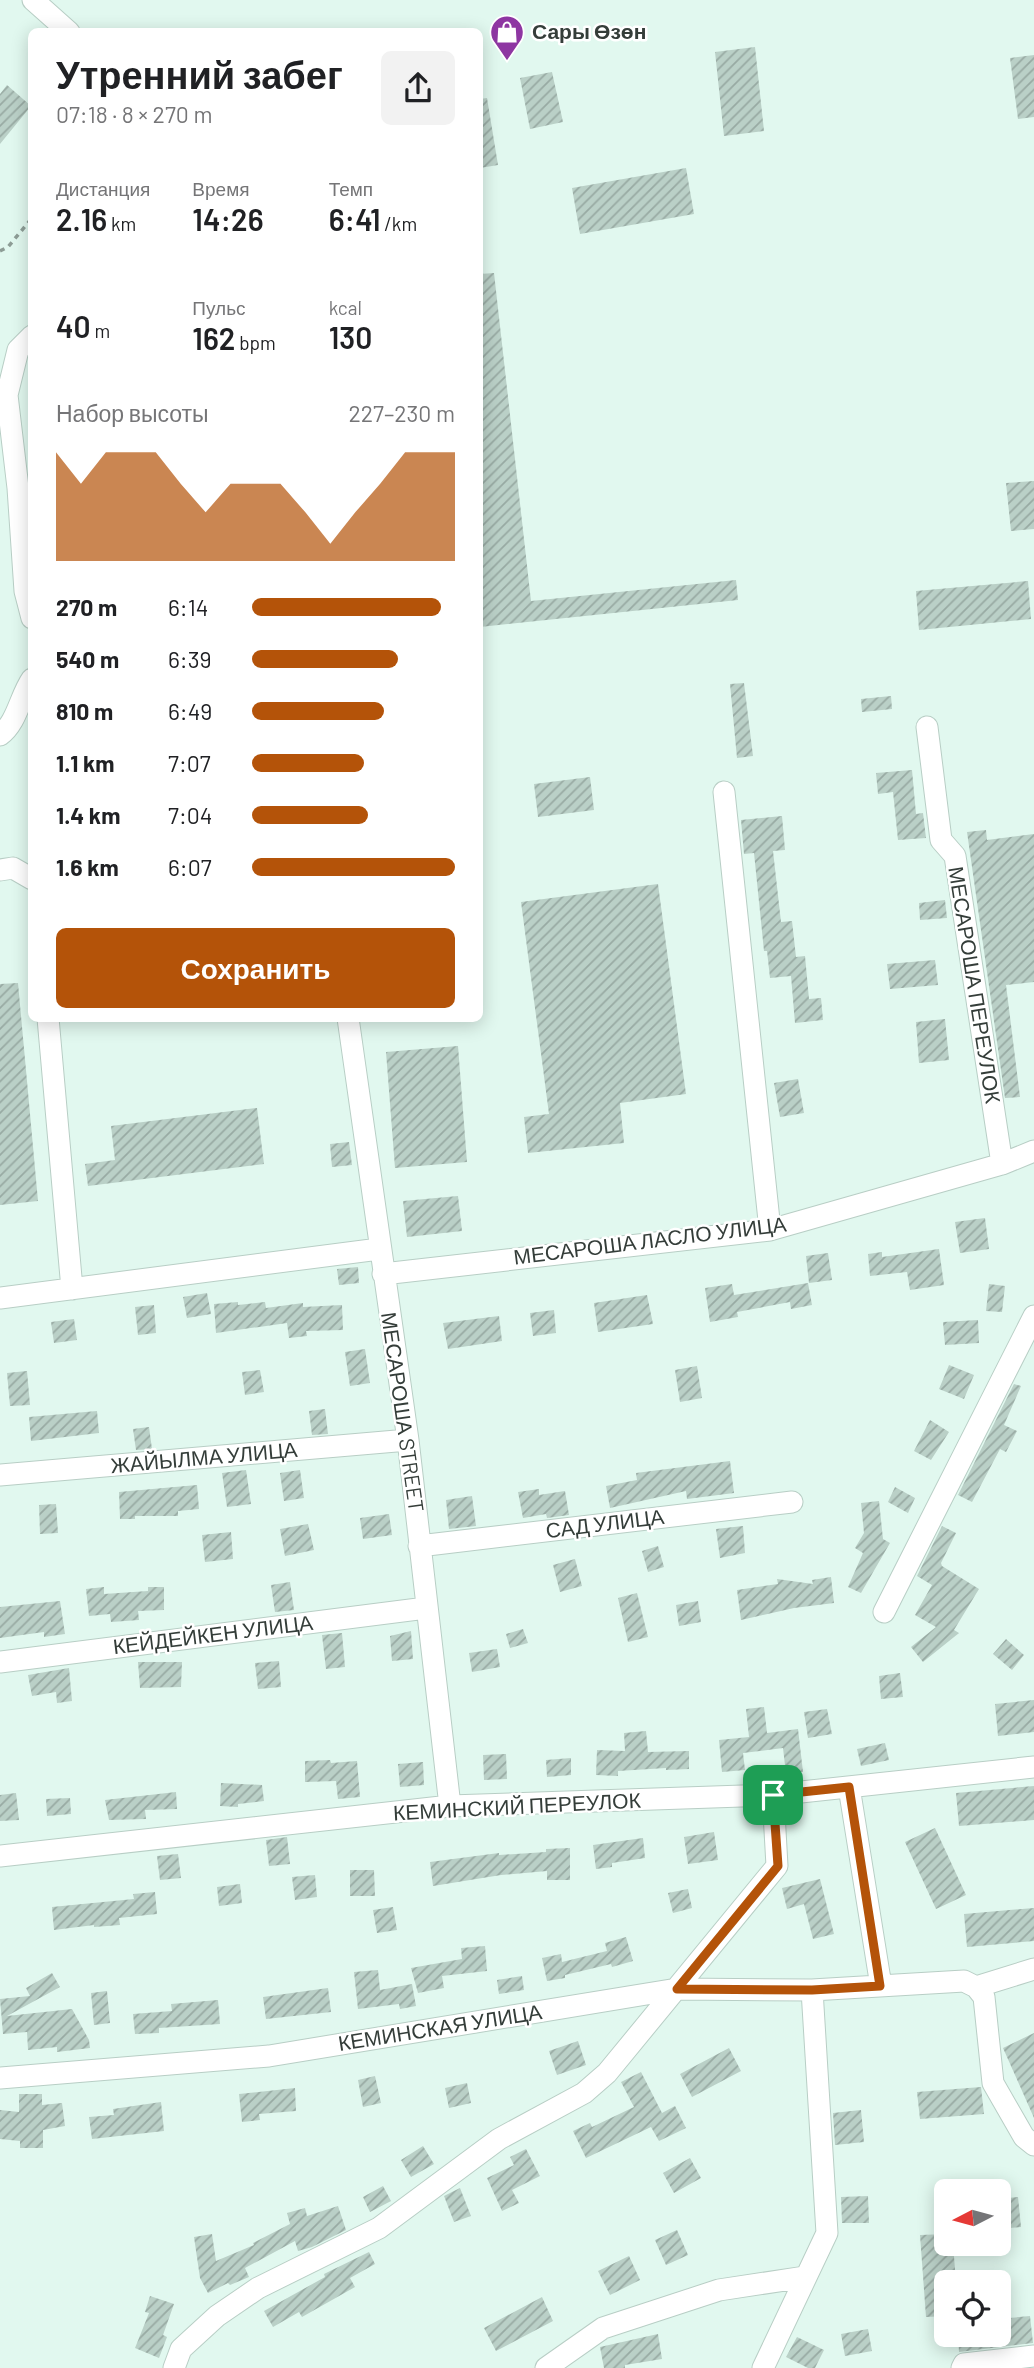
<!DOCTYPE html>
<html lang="ru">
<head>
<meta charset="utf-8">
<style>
  :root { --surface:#fff; --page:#f2f2f2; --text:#202124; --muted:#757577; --accent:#b45309 }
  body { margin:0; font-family:Barlow,sans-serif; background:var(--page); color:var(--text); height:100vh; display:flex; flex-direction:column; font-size:26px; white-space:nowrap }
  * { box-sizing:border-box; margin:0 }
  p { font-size:23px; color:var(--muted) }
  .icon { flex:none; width:38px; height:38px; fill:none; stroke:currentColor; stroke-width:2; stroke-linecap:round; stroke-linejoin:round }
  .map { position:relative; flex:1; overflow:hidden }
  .drawer { position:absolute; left:28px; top:28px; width:455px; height:994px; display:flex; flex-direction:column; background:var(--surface); border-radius:10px; box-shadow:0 4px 18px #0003 }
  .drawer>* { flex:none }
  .needle { width:46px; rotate:264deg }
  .tools { position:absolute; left:934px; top:2179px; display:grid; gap:14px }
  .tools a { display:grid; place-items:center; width:77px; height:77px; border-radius:10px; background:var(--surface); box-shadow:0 4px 18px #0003; font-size:35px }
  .pin { position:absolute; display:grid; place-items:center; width:60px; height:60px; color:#fff; margin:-30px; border-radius:14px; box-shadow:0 4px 10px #0006 }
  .round { display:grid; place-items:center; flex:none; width:74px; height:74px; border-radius:10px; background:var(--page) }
  .summary { display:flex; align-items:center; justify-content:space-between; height:119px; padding:0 28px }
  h1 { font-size:38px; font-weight:600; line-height:52px }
  .metrics { display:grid; grid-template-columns:repeat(3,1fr); gap:10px; height:119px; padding:7px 28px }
  .metrics div { display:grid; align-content:center }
  .metrics b { font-size:30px; font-weight:600 }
  .metrics small { font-size:19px; font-weight:400 }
  .metrics p { font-size:19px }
  .chart { height:196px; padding:14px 28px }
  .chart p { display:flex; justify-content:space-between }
  .chart svg { width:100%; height:126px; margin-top:7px; fill:var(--accent); opacity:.7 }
  .action { display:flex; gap:14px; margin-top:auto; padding:14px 28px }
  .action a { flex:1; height:80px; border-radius:10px; background:var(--accent); color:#fff; font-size:28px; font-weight:600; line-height:80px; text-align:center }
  ul { padding:0 28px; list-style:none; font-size:23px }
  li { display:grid; grid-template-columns:112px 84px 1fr; align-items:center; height:52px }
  li i { height:18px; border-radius:9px; background:var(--accent) }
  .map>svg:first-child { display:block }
  .building { fill:url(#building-hatch) }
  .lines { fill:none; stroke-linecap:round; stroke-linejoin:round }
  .minor-casing { stroke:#b8cec5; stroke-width:23 }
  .path { stroke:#8d9d96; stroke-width:3.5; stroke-dasharray:5 5; stroke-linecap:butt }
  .minor { stroke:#fff; stroke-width:21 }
  .route-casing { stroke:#fff; stroke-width:14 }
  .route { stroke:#b45309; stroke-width:9 }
  .labels { text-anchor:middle; stroke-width:5; stroke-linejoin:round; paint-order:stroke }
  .poi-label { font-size:21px; font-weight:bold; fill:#343d39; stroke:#fff; text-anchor:start }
  .street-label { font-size:21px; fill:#343d39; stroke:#fff }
</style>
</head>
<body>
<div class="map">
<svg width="1034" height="2368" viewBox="0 0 1034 2368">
  <defs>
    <pattern id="building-hatch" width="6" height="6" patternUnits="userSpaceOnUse" patternTransform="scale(1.75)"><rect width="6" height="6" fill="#bad0c7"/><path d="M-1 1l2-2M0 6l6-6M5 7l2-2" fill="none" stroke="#98aaa3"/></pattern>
  </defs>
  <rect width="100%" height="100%" fill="#e1f8ef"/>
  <path class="building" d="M755,47L764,131L724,136L715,52Z
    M1034,55V117L1018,119L1010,58Z
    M552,72L563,122L530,129L520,78Z
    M7,85L31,106L0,144V94Z
    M487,98L498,165L480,168V99Z
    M686,168L694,214L580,234L572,188Z
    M494,273L531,601L736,580L738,600L480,627V274Z
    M1034,481V529L1011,531L1006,483Z
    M1028,581L1031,619L919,630L916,591Z
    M744,683L753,756L737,758L730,684Z
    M891,696L892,709L862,712L861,699Z
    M912,770L916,814L923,813L926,838L898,840L893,792L878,794L876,773Z
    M590,777L594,810L538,817L534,784Z
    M782,816L785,850L773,851L781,922L792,921L796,957L805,956L809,999L821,998L823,1020L795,1023L791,976L770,978L767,951H764L754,853L744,854L741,820Z
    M986,830L987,840L1034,834V982L1006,985L1020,1097L1005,1098L967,832Z
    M658,884L686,1094L620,1103L624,1143L528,1153L524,1117L549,1114L521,902Z
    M945,900L947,918L920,920L919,903Z
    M935,960L938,985L890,989L887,964Z
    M18,983L38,1201L0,1205V984Z
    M945,1019L949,1060L919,1063L916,1022Z
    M458,1046L467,1162L395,1168L386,1052Z
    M798,1079L804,1113L780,1117L774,1083Z
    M257,1108L264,1164L88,1186L85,1164L115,1160L111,1126Z
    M349,1142L352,1165L332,1167L330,1144Z
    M458,1196L462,1231L407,1237L403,1201Z
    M985,1218L989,1249L960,1253L955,1222Z
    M939,1249L944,1285L910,1290L907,1272L870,1276L868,1254L882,1252V1257Z
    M828,1253L832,1280L809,1283L806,1256Z
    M358,1267L359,1283L339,1285L337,1269Z
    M808,1283L812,1305L791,1309L790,1302L737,1312L738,1317L710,1322L705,1288L732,1284L734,1295Z
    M989,1284L1005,1286L1002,1312L986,1311Z
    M207,1293L211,1314L187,1318L183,1297Z
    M647,1295L653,1324L598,1332L594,1303Z
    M238,1302V1305L265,1302L266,1308L303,1303V1307L342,1305L343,1330L306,1331L307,1336L289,1338L287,1323L216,1333L214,1304Z
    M154,1305L156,1333L138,1335L135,1307Z
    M554,1310L556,1333L533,1336L530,1313Z
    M499,1316L502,1341L448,1349L443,1323Z
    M74,1319L77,1340L54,1343L51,1322Z
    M978,1320L979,1343L945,1345L943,1322Z
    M365,1349L370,1383L350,1386L345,1352Z
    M949,1365L974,1375L964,1399L939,1389Z
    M697,1366L702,1398L680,1402L675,1370Z
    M260,1370L264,1392L245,1395L242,1372Z
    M27,1371L30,1405L10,1406L7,1373Z
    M1014,1384L1021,1386L1004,1425L1017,1431L1006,1452L1000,1449L972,1502L958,1495Z
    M325,1409L328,1434L312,1435L309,1411Z
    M97,1411L99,1433L31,1441L29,1417Z
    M930,1420L949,1432L931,1460L914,1451Z
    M149,1427L152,1449L136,1450L133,1429Z
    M730,1461L734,1493L687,1499L686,1491L610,1508L606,1486L637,1480L636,1473Z
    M246,1470L251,1504L227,1507L222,1473Z
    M300,1470L304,1498L284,1501L280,1473Z
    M197,1485L199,1509L178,1511V1516H135V1519H120L119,1492Z
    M895,1487L915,1498L908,1513L888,1502Z
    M539,1489V1495L565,1491L569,1515L547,1518L546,1514L523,1518L518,1492Z
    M472,1496L476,1526L449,1529L446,1500Z
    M879,1501L883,1539L890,1543L861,1593L848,1587L863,1553L855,1548L864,1533L861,1503Z
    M56,1504L58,1533L40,1534L39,1505Z
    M389,1514L392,1535L363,1539L360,1518Z
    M308,1524L314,1550L285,1556L280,1529Z
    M743,1526L745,1553L720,1558L716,1529Z
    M942,1526L956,1533L941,1563L942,1566L979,1589L954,1630L959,1633L923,1662L911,1647L936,1627L915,1615L932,1585L917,1576Z
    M231,1532L233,1559L205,1562L202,1535Z
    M658,1546L664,1567L648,1572L642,1551Z
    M575,1559L582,1586L560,1592L553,1565Z
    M831,1577L834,1603L794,1608L741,1620L737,1590L778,1584L777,1579L813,1584L812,1580Z
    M290,1582L294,1610L275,1612L271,1585Z
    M104,1587V1594L148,1591V1587H164V1610L138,1611L139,1620L111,1622L110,1614L89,1616L86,1589Z
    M637,1593L648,1637L628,1642L618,1598Z
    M60,1601L65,1634L44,1637V1632L0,1638V1607Z
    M698,1601L701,1622L679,1626L676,1605Z
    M523,1629L528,1643L510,1648L506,1634Z
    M411,1631L413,1659L392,1661L390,1636Z
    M342,1633L345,1667L326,1669L322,1635Z
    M1006,1639L1024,1655L1012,1670L993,1654Z
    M497,1649L500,1667L472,1672L469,1653Z
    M279,1661L281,1687L258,1689L255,1663Z
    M138,1662H182L181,1687L140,1688Z
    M69,1668L72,1701L57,1703L56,1692L32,1696L28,1675Z
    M900,1673L903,1697L881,1699L879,1676Z
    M1034,1700V1732L998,1736L995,1704Z
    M764,1707L767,1733L798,1729L803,1772L786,1774L783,1748L743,1753L745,1770L722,1772L719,1740L749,1737L746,1709Z
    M827,1709L832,1734L808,1738L804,1712Z
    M646,1731L648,1752L689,1751V1769L666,1770V1768L618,1771V1776L596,1775L597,1750L625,1751L624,1733Z
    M885,1743L889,1760L861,1766L857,1749Z
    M506,1754L507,1779L484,1780L483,1755Z
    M571,1758V1775L547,1777L546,1760Z
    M330,1760L331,1763L357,1761L360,1797L338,1799L336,1781L305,1782V1761Z
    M423,1762L424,1785L400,1787L398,1764Z
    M221,1783L262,1785L264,1801L238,1804V1807L220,1806Z
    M1034,1786V1820L959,1826L956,1793Z
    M176,1792L177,1809L145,1810L146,1819L109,1820L105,1800Z
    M16,1793L19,1820L0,1821V1795Z
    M70,1798L71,1814L47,1816L46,1799Z
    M935,1828L966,1895L936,1909L905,1842Z
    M714,1832L718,1860L688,1864L684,1837Z
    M287,1837L290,1864L269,1866L266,1840Z
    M643,1838L645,1858L612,1863V1867L596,1869L593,1845Z
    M570,1848V1880H547V1871L501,1875L433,1886L430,1862L499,1853V1855L546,1852V1849Z
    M178,1854L181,1878L160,1880L157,1856Z
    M350,1870H374L375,1896H350Z
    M315,1875L317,1897L295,1900L292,1877Z
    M820,1879L834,1934L813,1939L804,1904L787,1909L782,1888Z
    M240,1884L242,1903L219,1906L217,1887Z
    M688,1889L692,1908L673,1913L668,1893Z
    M155,1892L157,1914L119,1918L120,1925L94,1927V1925L54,1930L52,1907L134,1899L133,1894Z
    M393,1907L397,1930L377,1933L373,1910Z
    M1034,1908V1941L967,1947L964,1914Z
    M626,1937L633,1961L612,1967L611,1964L565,1975V1978L547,1981L542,1958L561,1954L562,1962L607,1951L605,1943Z
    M485,1946L487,1971L442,1976L444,1988L418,1993L411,1968L462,1959L461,1948Z
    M378,1970L380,1990L412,1984L416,2006L400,2009L399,2004L358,2009L354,1972Z
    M52,1973L60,1987L7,2016L72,2009L89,2040L90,2048L57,2052V2047L28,2050L27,2032L3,2034L0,1999L30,1996L26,1988Z
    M522,1976L524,1990L499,1994L497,1980Z
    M328,1988L331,2012L266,2019L263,1997Z
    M107,1991L110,2023L94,2025L91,1993Z
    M218,2000L220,2024L159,2028V2033L135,2034L133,2014L172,2011L171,2004Z
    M1034,2033V2118L1003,2048Z
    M578,2041L586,2065L557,2075L549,2051Z
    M729,2048L741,2071L692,2097L680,2074Z
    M641,2072L662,2113L675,2106L686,2128L659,2141L651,2127L586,2158L573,2131L590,2123L592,2127L634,2107L621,2082Z
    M375,2076L381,2103L363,2107L358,2080Z
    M467,2083L471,2103L449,2108L445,2088Z
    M981,2087L984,2114L920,2119L917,2092Z
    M295,2088L296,2111L259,2114L260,2120L242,2122L239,2094Z
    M19,2094H42V2105L62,2103L65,2126L43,2130V2148H20V2141L0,2139V2110L19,2112Z
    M161,2102L164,2131L92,2139L89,2117L114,2115L113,2109Z
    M861,2110L864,2142L835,2145L833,2113Z
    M423,2146L434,2164L411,2177L401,2160Z
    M526,2149L540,2176L512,2190L519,2203L502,2211L487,2178L514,2165L510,2157Z
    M690,2158L701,2178L674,2193L663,2173Z
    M383,2186L391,2201L370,2212L363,2197Z
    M460,2188L471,2216L454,2222L444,2196Z
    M868,2196L869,2223H842L841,2197Z
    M1018,2197L1021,2227L999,2229V2199Z
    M338,2206L346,2230L312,2247L298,2251L295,2241L245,2268L249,2277L230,2285L228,2283L208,2293L200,2278L194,2237L212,2234L216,2261L254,2245L253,2243L290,2224L287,2213L305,2208L307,2216Z
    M677,2230L688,2255L666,2265L655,2240Z
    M947,2234V2244H953L956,2282H947V2316L926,2317L920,2235Z
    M369,2252L375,2264L350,2278L355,2287L302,2317L299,2312L273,2327L264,2311L325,2277L324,2274Z
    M629,2256L640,2280L610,2295L598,2271Z
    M150,2296L174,2304L163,2335L167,2337L159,2358L135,2348L149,2313L145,2312Z
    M542,2297L553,2321L496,2351L484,2328Z
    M1030,2316L1033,2343L959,2352L958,2334H999V2319Z
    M868,2329L872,2351L845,2356L841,2334Z
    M658,2334L662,2359L625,2365V2368H604L600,2347Z
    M797,2337L824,2350L815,2368H808L786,2357Z"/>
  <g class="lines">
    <g class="minor-casing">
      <path id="minor" d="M33,0L69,32
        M32,336L18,350L7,395L18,488L25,591L32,618
        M927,727L941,840L955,856L1002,1164
        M0,735C17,723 20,696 32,679
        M724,792L770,1230
        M0,870L13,868L32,879
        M48,1018L72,1289
        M348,1018L408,1440L450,1806
        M383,1274L770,1230L1002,1164L1034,1151
        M0,1298L379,1249
        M0,1475L408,1440
        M419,1546L792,1502
        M884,1612L1034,1316
        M0,1662L426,1608
        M849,1787L881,1986
        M0,1856L450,1806L773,1795L1034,1767
        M976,1987L1034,1969
        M0,2078L269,2056L677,1989L812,1990L964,1981L976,1987L984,1997L993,2083L1024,2137L1034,2145
        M174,2368L181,2349L217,2316L258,2288L379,2228L499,2139L584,2093L607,2073L777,1866L773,1795
        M546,2368L603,2328L719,2290L805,2277
        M763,2368L827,2233L812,1990
        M962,2368L964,2364L1034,2356"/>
    </g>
    <path class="path" d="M0,251L8,247L32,218"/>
    <use href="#minor" class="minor"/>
  </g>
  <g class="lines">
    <g class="route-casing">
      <path id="route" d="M849,1787L880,1986L812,1990L677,1989L778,1866L773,1795Z"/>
    </g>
    <use href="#route" class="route"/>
  </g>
  <defs>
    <g id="shop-pin" transform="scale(1.75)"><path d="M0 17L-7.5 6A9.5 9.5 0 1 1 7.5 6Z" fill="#8e36a2" stroke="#fff"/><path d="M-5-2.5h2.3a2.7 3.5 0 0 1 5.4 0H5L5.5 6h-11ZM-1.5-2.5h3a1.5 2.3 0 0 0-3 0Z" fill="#fff"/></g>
  </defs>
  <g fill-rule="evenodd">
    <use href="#shop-pin" x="507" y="32"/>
  </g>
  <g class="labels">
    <g class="poi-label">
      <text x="532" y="39">Сары Өзөн</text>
    </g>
    <g class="street-label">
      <text transform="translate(974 985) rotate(81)" y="7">МЕСАРОША ПЕРЕУЛОК</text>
      <text transform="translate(650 1241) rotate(-7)" y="7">МЕСАРОША ЛАСЛО УЛИЦА</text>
      <text transform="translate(402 1412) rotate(82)" y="7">МЕСАРОША STREET</text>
      <text transform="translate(204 1458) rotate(-5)" y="7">ЖАЙЫЛМА УЛИЦА</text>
      <text transform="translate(605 1524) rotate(-7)" y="7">САД УЛИЦА</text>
      <text transform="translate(213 1635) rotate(-7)" y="7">КЕЙДЕЙКЕН УЛИЦА</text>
      <text transform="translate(517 1807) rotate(-3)" y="7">КЕМИНСКИЙ ПЕРЕУЛОК</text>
      <text transform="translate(440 2028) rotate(-9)" y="7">КЕМИНСКАЯ УЛИЦА</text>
    </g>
  </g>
</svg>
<div class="tools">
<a><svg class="needle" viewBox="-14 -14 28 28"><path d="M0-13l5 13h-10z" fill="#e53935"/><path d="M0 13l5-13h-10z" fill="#757577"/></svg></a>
<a><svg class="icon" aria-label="locate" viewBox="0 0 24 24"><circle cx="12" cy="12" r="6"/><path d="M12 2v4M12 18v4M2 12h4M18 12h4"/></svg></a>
</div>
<div class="pin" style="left:773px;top:1795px;background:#1e9e55"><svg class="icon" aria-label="arrive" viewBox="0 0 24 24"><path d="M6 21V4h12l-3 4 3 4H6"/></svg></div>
<section class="drawer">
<div class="summary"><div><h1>Утренний забег</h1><p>07:18 · 8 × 270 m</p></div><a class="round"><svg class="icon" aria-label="share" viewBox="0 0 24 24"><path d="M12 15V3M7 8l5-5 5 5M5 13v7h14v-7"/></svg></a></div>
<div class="metrics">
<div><p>Дистанция</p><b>2.16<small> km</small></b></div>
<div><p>Время</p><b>14:26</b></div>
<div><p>Темп</p><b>6:41<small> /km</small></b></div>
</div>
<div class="metrics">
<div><b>40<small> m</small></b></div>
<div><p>Пульс</p><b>162<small> bpm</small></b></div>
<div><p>kcal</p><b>130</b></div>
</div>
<div class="chart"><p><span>Набор высоты</span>227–230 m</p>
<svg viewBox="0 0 160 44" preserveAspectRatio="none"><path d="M0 44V6L10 17L20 6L30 6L40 6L50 17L60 27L70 17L80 17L90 17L100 27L110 38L120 27L130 17L140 6L150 6L160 6V44z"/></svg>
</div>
<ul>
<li><b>270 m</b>6:14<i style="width:93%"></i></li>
<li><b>540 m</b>6:39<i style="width:72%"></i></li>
<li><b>810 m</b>6:49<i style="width:65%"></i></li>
<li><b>1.1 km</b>7:07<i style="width:55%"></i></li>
<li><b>1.4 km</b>7:04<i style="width:57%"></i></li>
<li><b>1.6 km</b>6:07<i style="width:100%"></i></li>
</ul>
<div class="action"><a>Сохранить</a></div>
</section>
</div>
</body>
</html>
